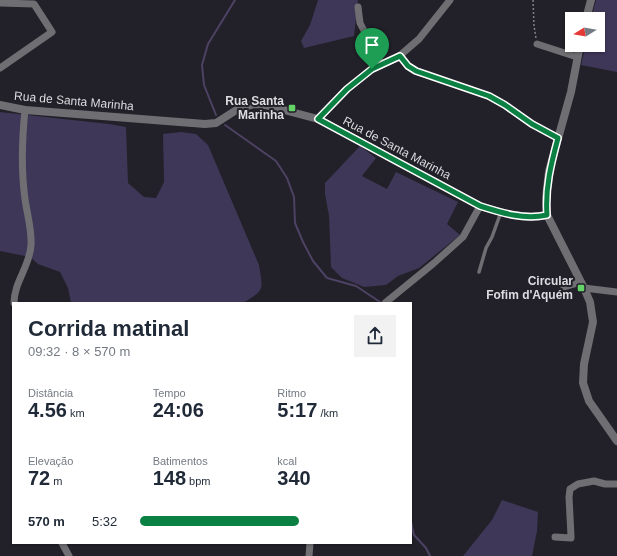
<!DOCTYPE html>
<html lang="pt">
<head>
<meta charset="utf-8">
<style>
  :root { --surface:#fff; --page:#f2f2f3; --text:#1f2937; --muted:#747a83; --accent:#0b8043 }
  body { margin:0; font-family:Arial,sans-serif; background:var(--page); color:var(--text); height:100vh; display:flex; flex-direction:column; font-size:15px; white-space:nowrap }
  * { box-sizing:border-box; margin:0 }
  p { font-size:13px; color:var(--muted) }
  .icon { flex:none; width:22px; height:22px; fill:none; stroke:currentColor; stroke-width:2; stroke-linecap:round; stroke-linejoin:round }
  .map { position:relative; flex:1; overflow:hidden }
  .sheet { position:absolute; left:12px; top:302px; width:400px; height:242px; display:flex; flex-direction:column; background:var(--surface); border-radius:0px; box-shadow:0 1px 3px #0004 }
  .sheet>* { flex:none }
  .needle { width:26px; rotate:259deg }
  .buttons { position:absolute; left:565px; top:12px; display:grid; gap:8px }
  .buttons a { display:grid; place-items:center; width:40px; height:40px; border-radius:0px; background:var(--surface); box-shadow:0 1px 3px #0004; font-size:20px }
  .pin { position:absolute; display:grid; place-items:center; width:34px; height:34px; color:#fff; margin:-41px -17px; border-radius:50% 50% 50% 0; rotate:-45deg; box-shadow:0 0 4px #0007 }
  .pin .icon { rotate:45deg }
  .round { display:grid; place-items:center; flex:none; width:42px; height:42px; border-radius:0px; background:var(--page) }
  .overview { display:flex; align-items:center; justify-content:space-between; height:68px; padding:0 16px }
  h1 { font-size:22px; font-weight:600; line-height:30px }
  .metrics { display:grid; grid-template-columns:repeat(3,1fr); gap:6px; height:68px; padding:4px 16px }
  .metrics div { display:grid; align-content:center }
  .metrics b { font-size:20px; font-weight:600 }
  .metrics small { font-size:11px; font-weight:400 }
  .metrics p { font-size:11px }
  ul { padding:0 16px; list-style:none; font-size:13px }
  li { display:grid; grid-template-columns:64px 48px 1fr; align-items:center; height:30px }
  li i { height:10px; border-radius:5px; background:var(--accent) }
  .map>svg:first-child { display:block }
  .green { fill:#3e3757 }
  .lines { fill:none; stroke-linecap:round; stroke-linejoin:round }
  .stream { stroke:#4e4264; stroke-width:2 }
  .path { stroke:#818086; stroke-width:1.5; stroke-dasharray:2 2; stroke-linecap:butt }
  .service { stroke:#6f6e72; stroke-width:3.5 }
  .minor { stroke:#6f6e72; stroke-width:7 }
  .tertiary { stroke:#6f6e72; stroke-width:8 }
  .route-casing { stroke:#fff; stroke-width:8 }
  .route { stroke:#0b8043; stroke-width:5 }
  .poi-dot { fill:#64d468; stroke:#222028; stroke-width:1.5 }
  .labels { text-anchor:middle; stroke-width:4; stroke-linejoin:round; paint-order:stroke }
  .street-label { font-size:12px; fill:#dddce1; stroke:#222028 }
  .poi-label { font-size:12px; font-weight:bold; fill:#dddce1; stroke:#222028; text-anchor:end }
</style>
</head>
<body>
<div class="map">
<svg width="617" height="556" viewBox="0 0 617 556">
  <rect width="100%" height="100%" fill="#222028"/>
  <path class="green" d="M318,0H358L354,36L304,48L301,41L310,25Z
    M596,0H617V72L581,65L586,45H598V19H591Z
    M0,112L109,124L126,127L128,183L144,197L156,198L164,182L163,134L181,132L196,134L208,145L259,265C263,290 265,290 243,303H71L68,288L60,272L38,264L30,257L0,251Z
    M360,146L376,158L362,176L387,189L396,172L458,202L447,224L460,235L419,268L398,276L386,285L364,287L342,278L331,267L329,216L325,194V183Z
    M502,500L538,512L537,531L532,556H463L492,520Z"/>
  <g class="lines">
    <path class="stream" d="M216,115L204,85L202,65L208,44L235,0
      M225,125L276,161L287,178L294,197L295,223L303,242L313,261L327,278L356,286L380,302
      M411,479V482
      M411,522L414,535L426,548L430,556"/>
    <path class="path" d="M533,0L534,26L536,38"/>
    <path class="service" d="M479,272L486,248L492,237L501,212"/>
    <path class="minor" d="M0,3L34,4L52,32L0,68
      M358,7L360,23L382,65
      M537,44L577,57
      M400,56L408,66L416,71L489,96L505,105L531,124L558,138
      M318,119L347,89L372,69L397,58L419,39L450,0
      M564,287L581,282
      M584,288L617,292
      M14,303C14,282 30,266 31,245C32,230 27,214 25,199C21,170 22,139 25,110
      M385,303L434,263L463,237L480,206
      M555,537L571,538V536L569,497L570,489L578,484L594,481L605,484H617
      M62,543L69,556
      M309,556L310,543"/>
    <path class="tertiary" d="M586,19L591,0
      M580,45L571,92L549,171L546,198L547,215L584,288L590,302L593,322L584,364L583,383L589,401L617,441
      M0,105L25,110L205,124L216,123L238,109L254,104L265,105L318,119L480,206C502,213 524,220 547,215"/>
  </g>
  <g class="lines">
    <g class="route-casing">
      <path id="route" d="M400,56L408,66L416,71L489,96L505,105L532,124L558,138C551,164 545,188 547,215C524,220 502,213 480,206L318,119L347,89L372,69Z"/>
    </g>
    <use href="#route" class="route"/>
  </g>
  <g class="poi-dot">
    <rect x="288" y="104" width="8" height="8" rx="2"/>
    <rect x="577" y="284" width="8" height="8" rx="2"/>
  </g>
  <g class="labels">
    <g class="street-label">
      <text transform="translate(74 101) rotate(5)" y="4">Rua de Santa Marinha</text>
      <text transform="translate(397 148) rotate(28)" y="4">Rua de Santa Marinha</text>
    </g>
    <g class="poi-label">
      <text x="284" y="105">Rua Santa<tspan x="284" dy="14">Marinha</tspan></text>
      <text x="573" y="285">Circular<tspan x="573" dy="14">Fofim d'Aquém</tspan></text>
    </g>
  </g>
</svg>
<div class="buttons">
<a><svg class="needle" viewBox="-14 -14 28 28"><path d="M0-13l5 13h-10z" fill="#e53935"/><path d="M0 13l5-13h-10z" fill="#747a83"/></svg></a>
</div>
<div class="pin" style="left:372px;top:69px;background:#1e9e55"><svg class="icon" aria-label="arrive" viewBox="0 0 24 24"><path d="M6 21V4h12l-3 4 3 4H6"/></svg></div>
<section class="sheet">
<div class="overview"><div><h1>Corrida matinal</h1><p>09:32 · 8 × 570 m</p></div><a class="round"><svg class="icon" aria-label="share" viewBox="0 0 24 24"><path d="M12 15V3M7 8l5-5 5 5M5 13v7h14v-7"/></svg></a></div>
<div class="metrics">
<div><p>Distância</p><b>4.56<small> km</small></b></div>
<div><p>Tempo</p><b>24:06</b></div>
<div><p>Ritmo</p><b>5:17<small> /km</small></b></div>
</div>
<div class="metrics">
<div><p>Elevação</p><b>72<small> m</small></b></div>
<div><p>Batimentos</p><b>148<small> bpm</small></b></div>
<div><p>kcal</p><b>340</b></div>
</div>
<ul>
<li><b>570 m</b>5:32<i style="width:62%"></i></li>
</ul>
</section>
</div>
</body>
</html>
